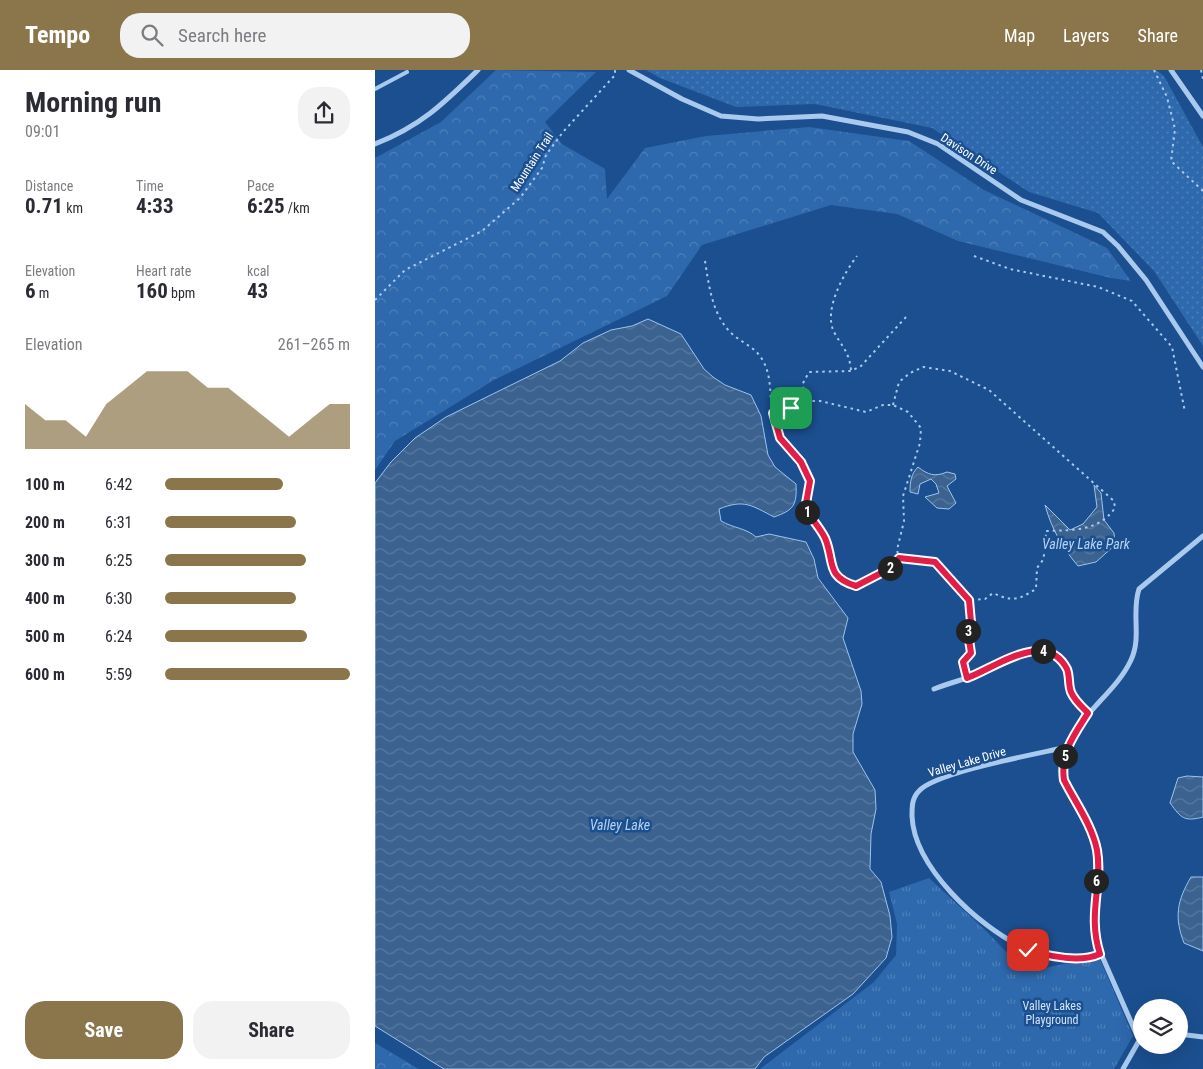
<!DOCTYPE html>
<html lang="en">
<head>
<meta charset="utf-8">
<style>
  :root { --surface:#fff; --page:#f2f2f3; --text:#2b2b33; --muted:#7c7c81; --accent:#8a764a }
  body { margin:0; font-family:"Roboto Condensed",sans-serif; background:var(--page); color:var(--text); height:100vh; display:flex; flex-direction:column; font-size:19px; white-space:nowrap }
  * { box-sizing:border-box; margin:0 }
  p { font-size:16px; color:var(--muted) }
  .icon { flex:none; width:28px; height:28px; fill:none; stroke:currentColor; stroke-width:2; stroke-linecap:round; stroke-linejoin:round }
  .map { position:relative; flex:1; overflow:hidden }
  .panel { display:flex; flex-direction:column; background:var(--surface); width:375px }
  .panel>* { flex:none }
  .buttons { position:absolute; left:758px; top:929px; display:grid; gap:10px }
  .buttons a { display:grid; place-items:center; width:55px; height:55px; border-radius:50%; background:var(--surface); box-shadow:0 5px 20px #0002; font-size:25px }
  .pin { position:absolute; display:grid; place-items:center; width:42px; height:42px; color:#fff; margin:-21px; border-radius:10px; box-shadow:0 2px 8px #0006 }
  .km { position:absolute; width:25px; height:25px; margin:-12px; border-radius:50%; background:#222; color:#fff; font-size:14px; line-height:25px; text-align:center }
  .round { display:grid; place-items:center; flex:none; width:52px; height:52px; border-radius:20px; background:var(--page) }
  .head { display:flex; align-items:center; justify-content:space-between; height:85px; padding:0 25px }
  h1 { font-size:28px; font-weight:700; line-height:38px }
  .metrics { display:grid; grid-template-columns:repeat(3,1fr); gap:8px; height:85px; padding:5px 25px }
  .metrics div { display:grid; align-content:center }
  .metrics b { font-size:21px; font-weight:700 }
  .metrics small { font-size:14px; font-weight:400 }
  .metrics p { font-size:14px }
  .chart { height:140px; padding:10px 25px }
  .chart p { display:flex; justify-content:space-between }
  .chart svg { width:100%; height:90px; margin-top:5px; fill:var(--accent); opacity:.7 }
  .primary-button { display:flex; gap:10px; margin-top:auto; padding:10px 25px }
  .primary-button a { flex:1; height:58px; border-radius:20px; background:var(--accent); color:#fff; font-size:20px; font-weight:700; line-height:58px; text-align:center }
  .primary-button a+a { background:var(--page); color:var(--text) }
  ul { padding:0 25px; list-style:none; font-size:16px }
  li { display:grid; grid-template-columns:80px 60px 1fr; align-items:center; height:38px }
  li i { height:12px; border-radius:6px; background:var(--accent) }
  header { display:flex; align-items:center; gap:30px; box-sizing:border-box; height:70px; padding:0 25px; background:var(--accent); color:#fff }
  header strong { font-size:24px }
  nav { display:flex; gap:28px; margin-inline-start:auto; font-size:18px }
  .search { width:350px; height:45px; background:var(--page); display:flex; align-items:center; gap:12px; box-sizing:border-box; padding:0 18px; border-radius:20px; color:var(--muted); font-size:19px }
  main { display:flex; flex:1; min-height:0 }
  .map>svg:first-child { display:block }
  .grass { fill:url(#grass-dots) }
  .forest { fill:url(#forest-crowns) }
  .park { fill:url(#park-tufts) }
  .water { fill:url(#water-waves); stroke:#9cc4f0 }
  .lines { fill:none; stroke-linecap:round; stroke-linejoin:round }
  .path { stroke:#a9c9ee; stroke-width:2; stroke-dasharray:2.5 4; stroke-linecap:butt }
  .lane { stroke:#a9c9ee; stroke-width:4 }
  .street { stroke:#a9c9ee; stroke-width:5 }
  .route-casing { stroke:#fff; stroke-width:10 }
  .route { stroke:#e11d48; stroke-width:6 }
  .labels { text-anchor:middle; stroke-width:5; stroke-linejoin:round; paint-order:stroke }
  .street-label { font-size:12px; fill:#fff; stroke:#1b4f8f }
  .park-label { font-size:12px; fill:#cfe3fa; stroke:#1b4f8f }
  .water-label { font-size:14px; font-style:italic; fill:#b5d3f5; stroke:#1b4f8f }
</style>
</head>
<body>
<header>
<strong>Tempo</strong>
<div class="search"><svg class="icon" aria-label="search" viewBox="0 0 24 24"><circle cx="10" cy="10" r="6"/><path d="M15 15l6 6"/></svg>Search here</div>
<nav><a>Map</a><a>Layers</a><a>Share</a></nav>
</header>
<main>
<section class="panel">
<div class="head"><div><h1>Morning run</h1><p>09:01</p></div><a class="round"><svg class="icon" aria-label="share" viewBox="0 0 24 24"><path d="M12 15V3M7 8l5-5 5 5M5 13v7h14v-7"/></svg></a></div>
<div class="metrics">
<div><p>Distance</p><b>0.71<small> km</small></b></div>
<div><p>Time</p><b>4:33</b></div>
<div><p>Pace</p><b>6:25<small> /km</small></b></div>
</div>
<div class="metrics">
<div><p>Elevation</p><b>6<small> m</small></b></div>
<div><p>Heart rate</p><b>160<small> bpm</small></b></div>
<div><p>kcal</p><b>43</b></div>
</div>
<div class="chart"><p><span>Elevation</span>261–265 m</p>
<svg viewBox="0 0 160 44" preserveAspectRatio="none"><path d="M0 44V22L10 30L20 30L30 38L40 22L50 14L60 6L70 6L80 6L90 14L100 14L110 22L120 30L130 38L140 30L150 22L160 22V44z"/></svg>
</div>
<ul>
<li><b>100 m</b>6:42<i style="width:64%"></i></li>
<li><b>200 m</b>6:31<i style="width:71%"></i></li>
<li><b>300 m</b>6:25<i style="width:76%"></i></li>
<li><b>400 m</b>6:30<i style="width:71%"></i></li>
<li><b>500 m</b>6:24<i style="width:77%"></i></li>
<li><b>600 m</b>5:59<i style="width:100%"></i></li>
</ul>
<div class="primary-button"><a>Save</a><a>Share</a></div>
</section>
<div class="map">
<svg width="828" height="999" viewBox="0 0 828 999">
  <defs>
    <pattern id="grass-dots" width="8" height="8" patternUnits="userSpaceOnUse" patternTransform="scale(1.25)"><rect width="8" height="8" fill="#2e69ad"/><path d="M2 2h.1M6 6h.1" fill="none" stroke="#4d80b9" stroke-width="1.8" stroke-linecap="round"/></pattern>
    <pattern id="forest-crowns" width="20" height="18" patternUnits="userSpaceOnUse" patternTransform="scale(1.25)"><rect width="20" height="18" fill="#2e69ad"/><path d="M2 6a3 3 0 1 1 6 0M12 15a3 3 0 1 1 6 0" fill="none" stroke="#4d80b9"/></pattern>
    <pattern id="park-tufts" width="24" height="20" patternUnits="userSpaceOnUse" patternTransform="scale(1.25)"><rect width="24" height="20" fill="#2e69ad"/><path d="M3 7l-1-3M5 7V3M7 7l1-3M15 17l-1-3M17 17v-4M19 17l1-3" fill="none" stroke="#4d80b9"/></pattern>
    <pattern id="water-waves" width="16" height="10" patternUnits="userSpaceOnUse" patternTransform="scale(1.25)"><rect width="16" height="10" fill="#3c6290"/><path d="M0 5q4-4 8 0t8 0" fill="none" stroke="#597aa1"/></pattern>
  </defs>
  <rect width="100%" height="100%" fill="#1b4f8f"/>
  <path class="grass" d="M271,0H781L789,6L828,77V276L779,201L723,143L654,122L557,58L440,34L361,37L285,8Z"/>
  <path class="forest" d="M121,0L221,2L170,52L187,74L230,99L232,129L270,78L331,66L434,57L534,71L609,120L732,178L756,211L736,208L583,171L522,144L456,135L327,175L292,226L119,310L20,371L0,400V88L66,52Z
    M0,973L44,999H0Z"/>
  <path class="park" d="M554,808L611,861L643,894L664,899L724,887L758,966L739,999H385L499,912L521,885L522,854L514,822Z"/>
  <path class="water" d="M273,249L306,264L329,299L338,307L350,315L376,325L386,346L393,385L400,397L421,414C422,435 419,440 399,447C376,435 369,429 344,439L346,451C358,458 371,458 381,467L394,464L431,472L439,489L443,508L473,548L468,568L486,621L487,634L478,664V682L500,720L501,739L496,764L495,799L506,812L515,846L517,867L511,888L478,924L389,987L380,999H69L0,956V413L16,392L40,368L71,347L185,291L208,273L236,260L257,256Z
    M543,397C553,405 560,407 572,402L580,404L581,409L572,416L581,433L574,439L562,438L550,427L564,423L561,414L556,409L545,414L543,424L535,422C535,412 536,404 543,397Z
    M719,415L726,423L729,450L739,463L740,475L721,492L703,496C687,477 677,460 670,435L695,460L708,454L722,437Z
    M812,706L828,707V747C809,752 806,748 795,733L803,708Z
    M816,807H828V881L809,873C799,847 802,831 816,807Z"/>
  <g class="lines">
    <path class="path" d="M779,0L792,27L800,59L796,91L828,121
      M826,0L828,9
      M599,186L635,199L723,217L757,231L797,277L810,342
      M330,191C334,216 337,243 355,262C365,272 379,276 387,289C400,310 392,337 401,359C409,378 429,389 434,409C436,417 431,431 430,439C436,448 445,458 450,468C460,491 450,507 481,516L514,499L524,488L560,492L594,531L596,552L593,563L596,583L588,592L590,602
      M0,230L30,200L107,161L145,128L167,98L171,85L188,62L240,5V0
      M476,300C474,281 467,277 459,262C448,240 469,203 482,186
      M434,331L427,315L434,302L476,301L486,296L531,247
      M518,335L524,312L535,303L548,297L575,301L614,320L739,431L740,438C723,462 697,460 671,461L670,480L668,490L662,498L661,519C643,530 638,532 618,523L610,529L595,530
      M398,343L411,344L422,331H445L491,342L508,335H518L533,342L546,358L545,373L528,426L529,451L522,480L524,488"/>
    <path class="lane" d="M0,19L32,2"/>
    <path class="street" d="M254,0L307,29L346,46L383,49L447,46L533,62L563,74L646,130L728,162L743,176L771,210L828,297
      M796,0L828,46
      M0,74C46,56 69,33 103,0
      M559,619C574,613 591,609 606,603C625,594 668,566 686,590C696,603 691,610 696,622C699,630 707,637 713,643
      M692,677C662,684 561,702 544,721C537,728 537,736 537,746C539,797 603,856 647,877C665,886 706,892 725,884
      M804,964L828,967
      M764,970L720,870C716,840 728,805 721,778C715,750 685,724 688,694C694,649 739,627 756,590C767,567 756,543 764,519L828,466
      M748,999L765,969"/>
  </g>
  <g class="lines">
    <g class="route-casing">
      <path id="route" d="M416,338L411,344L398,343L405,368L426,392L435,411L430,439C436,448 445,458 450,468C460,491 450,507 481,516L514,499L524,488L560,492L594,530L596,552L593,563L596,583L588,592L592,608C620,598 671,558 692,599C695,607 693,614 696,622C699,630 707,637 713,643C699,665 685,683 689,710C700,732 717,755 722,780C728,815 712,844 725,884C705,893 673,886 653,880"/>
    </g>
    <use href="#route" class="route"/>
  </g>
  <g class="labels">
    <g class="street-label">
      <text transform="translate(594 84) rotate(33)" y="4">Davison Drive</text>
      <text transform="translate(157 92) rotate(-57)" y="4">Mountain Trail</text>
      <text transform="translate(592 692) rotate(-16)" y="4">Valley Lake Drive</text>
    </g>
    <g class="park-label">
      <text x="677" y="940">Valley Lakes<tspan x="677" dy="14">Playground</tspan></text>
    </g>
    <g class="water-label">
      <text x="711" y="479">Valley Lake Park</text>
      <text x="245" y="760">Valley Lake</text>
    </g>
  </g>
</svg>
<div class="buttons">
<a><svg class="icon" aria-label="layers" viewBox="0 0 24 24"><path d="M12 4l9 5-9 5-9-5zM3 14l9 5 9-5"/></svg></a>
</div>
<div class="pin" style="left:416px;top:338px;background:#1e9e55"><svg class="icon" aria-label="arrive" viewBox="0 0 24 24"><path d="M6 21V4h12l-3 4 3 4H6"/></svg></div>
<div class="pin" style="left:653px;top:880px;background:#d93025"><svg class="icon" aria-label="check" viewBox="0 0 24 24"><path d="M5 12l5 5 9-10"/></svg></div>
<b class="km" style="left:432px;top:442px">1</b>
<b class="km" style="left:515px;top:498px">2</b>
<b class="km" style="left:593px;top:561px">3</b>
<b class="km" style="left:668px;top:581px">4</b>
<b class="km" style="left:690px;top:686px">5</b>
<b class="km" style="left:721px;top:811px">6</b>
</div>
</main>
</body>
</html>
